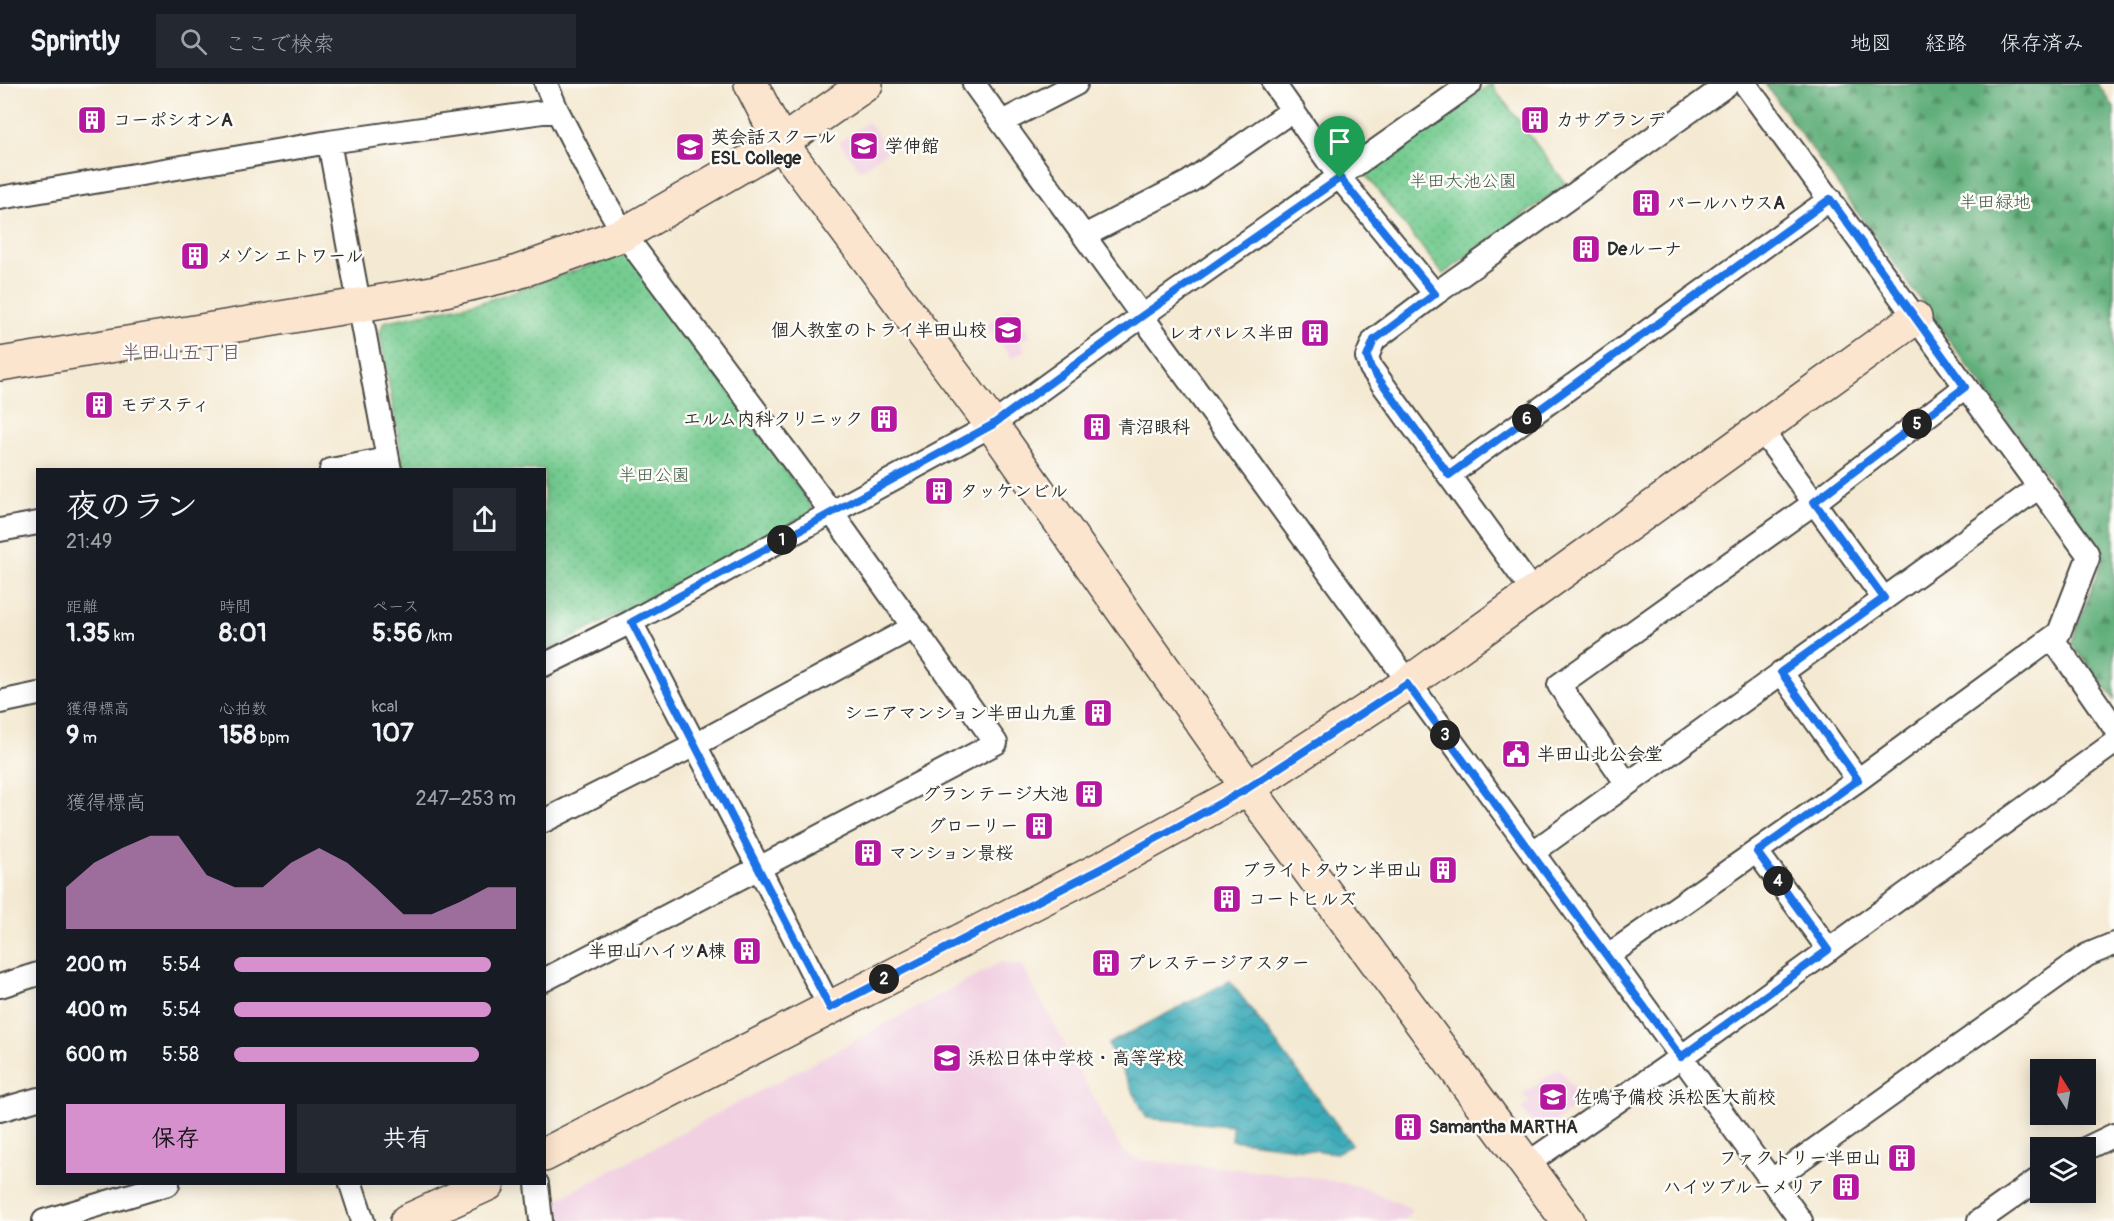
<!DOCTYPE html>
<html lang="ja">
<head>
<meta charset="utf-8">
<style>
  :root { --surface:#171b24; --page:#242831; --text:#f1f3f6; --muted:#9ea1a6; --line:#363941; --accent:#d690ce }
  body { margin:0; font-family:Pangolin,"Klee One",sans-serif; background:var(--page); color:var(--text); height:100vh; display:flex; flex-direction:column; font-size:22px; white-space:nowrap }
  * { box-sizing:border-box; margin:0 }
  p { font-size:20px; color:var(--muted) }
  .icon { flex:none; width:33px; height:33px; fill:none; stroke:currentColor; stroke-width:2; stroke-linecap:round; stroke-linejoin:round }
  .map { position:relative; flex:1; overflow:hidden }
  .sheet { position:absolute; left:36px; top:384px; width:510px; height:717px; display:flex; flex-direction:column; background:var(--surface); border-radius:0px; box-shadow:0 3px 15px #0003 }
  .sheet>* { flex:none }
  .needle { width:39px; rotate:349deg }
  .controls { position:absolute; left:2030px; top:975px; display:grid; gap:12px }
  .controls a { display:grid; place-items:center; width:66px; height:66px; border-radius:0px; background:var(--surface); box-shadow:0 3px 15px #0003; font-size:30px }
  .pin { position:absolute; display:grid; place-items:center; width:51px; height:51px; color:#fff; margin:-62px -26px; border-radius:50% 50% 50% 0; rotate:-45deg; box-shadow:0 0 6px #0007 }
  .pin .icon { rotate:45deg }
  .km { position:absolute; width:30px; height:30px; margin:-15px; border-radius:50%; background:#222; color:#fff; font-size:16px; line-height:30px; text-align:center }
  .round { display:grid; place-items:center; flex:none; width:63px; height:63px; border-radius:0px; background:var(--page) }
  .head { display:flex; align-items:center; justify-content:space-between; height:102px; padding:0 30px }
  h1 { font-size:33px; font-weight:800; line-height:45px }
  .stats { display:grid; grid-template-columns:repeat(3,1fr); gap:9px; height:102px; padding:6px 30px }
  .stats div { display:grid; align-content:center }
  .stats b { font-size:26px; font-weight:800 }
  .stats small { font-size:16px; font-weight:400 }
  .stats p { font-size:16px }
  .chart { height:168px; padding:12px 30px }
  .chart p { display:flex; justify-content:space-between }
  .chart svg { width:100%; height:108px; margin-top:6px; fill:var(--accent); opacity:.7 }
  .cta { display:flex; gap:12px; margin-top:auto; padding:12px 30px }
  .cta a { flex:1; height:69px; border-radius:0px; background:var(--accent); color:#111; font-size:24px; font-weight:800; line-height:69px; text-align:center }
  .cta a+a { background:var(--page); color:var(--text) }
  ul { padding:0 30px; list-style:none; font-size:20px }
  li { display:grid; grid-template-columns:96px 72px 1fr; align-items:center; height:45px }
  li i { height:15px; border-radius:8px; background:var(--accent) }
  header { display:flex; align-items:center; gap:36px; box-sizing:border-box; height:84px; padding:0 30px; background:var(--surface); border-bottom:2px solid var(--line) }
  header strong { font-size:28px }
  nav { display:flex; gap:33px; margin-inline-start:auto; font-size:21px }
  .search { width:420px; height:54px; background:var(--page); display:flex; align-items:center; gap:15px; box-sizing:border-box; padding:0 21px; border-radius:0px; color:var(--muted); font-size:22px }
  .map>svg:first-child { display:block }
  .built { fill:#f1d0e2 }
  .forest { fill:url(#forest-firs); stroke:#466d52; stroke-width:1.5 }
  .park { fill:url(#park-dots); stroke:#507b5e; stroke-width:1.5 }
  .water { fill:url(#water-waves); stroke:#326a72; stroke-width:1.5 }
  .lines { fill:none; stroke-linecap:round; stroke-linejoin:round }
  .street-casing { stroke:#494844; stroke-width:26 }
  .secondary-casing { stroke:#494844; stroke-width:36 }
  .street { stroke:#fff; stroke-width:22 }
  .secondary { stroke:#fce5cf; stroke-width:33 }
  .route-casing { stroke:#fff; stroke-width:12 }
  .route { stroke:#1a73e8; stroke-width:8 }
  .labels { text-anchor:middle; stroke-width:5; stroke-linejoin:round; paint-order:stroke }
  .poi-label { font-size:18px; font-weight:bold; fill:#2b2b2b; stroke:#fdfcf7; text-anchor:start }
  .park-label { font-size:18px; fill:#415b49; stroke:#fdfcf7 }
  .neighbourhood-label { font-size:20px; fill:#675560; stroke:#fdfcf7 }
</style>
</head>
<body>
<header>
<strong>Sprintly</strong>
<div class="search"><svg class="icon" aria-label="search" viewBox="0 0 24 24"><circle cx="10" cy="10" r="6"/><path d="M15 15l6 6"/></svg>ここで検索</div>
<nav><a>地図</a><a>経路</a><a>保存済み</a></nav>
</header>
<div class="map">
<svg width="2114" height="1137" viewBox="0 0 2114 1137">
  <defs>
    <pattern id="forest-firs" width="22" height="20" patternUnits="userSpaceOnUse" patternTransform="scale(1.5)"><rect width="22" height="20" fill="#60af7a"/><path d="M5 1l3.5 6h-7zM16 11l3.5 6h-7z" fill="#4f8f64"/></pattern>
    <pattern id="park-dots" width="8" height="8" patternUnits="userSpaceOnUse" patternTransform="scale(1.5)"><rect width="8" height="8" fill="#75cb90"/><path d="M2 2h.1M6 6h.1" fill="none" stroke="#65ae7c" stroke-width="1.8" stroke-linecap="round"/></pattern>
    <pattern id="water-waves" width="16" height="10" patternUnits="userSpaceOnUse" patternTransform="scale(1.5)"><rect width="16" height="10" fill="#3aaab8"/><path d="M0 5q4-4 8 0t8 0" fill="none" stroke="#318b96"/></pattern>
  </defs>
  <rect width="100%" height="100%" fill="#fdfcf7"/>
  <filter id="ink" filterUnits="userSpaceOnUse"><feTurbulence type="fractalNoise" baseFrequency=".0167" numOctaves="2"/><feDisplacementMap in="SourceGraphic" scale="12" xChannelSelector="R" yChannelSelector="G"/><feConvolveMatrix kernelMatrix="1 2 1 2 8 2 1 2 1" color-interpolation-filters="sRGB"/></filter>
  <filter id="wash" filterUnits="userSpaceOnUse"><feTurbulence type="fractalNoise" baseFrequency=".008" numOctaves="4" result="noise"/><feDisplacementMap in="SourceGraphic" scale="24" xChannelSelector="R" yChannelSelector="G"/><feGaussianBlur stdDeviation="1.35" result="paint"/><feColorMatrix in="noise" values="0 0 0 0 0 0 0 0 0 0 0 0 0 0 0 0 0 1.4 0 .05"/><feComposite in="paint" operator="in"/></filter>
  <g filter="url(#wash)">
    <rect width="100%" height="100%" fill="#f4e9d2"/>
    <path class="built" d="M868,38L889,66L860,86L839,58Z
      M1010,223L1030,251L1020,258L1025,266L1012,275L986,241Z
      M1001,878L1022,881L1123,1068L1140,1076L1299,1091L1359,1102L1413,1125L1404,1137H558L556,1116Z
      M1559,984L1583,1016L1545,1046L1540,1038L1535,1042L1522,1025L1530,1017L1522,1011Z"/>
    <path class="forest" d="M1765,0H2098L2114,24V615L2071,559L2104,471Z"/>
    <path class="park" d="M1491,0L1566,100L1443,190L1364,89Z
      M620,171L636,175L812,423L811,429L545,568L544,386L404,385L380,249L384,238L486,217Z"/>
    <path class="water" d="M1230,897L1352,1061L1336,1069L1232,1056V1042L1147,1034L1108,960Z"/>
  </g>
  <g filter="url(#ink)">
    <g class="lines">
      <g class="street-casing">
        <path id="street" d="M974,0L1142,232L1470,0
          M1274,0L1340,94L1435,210L1728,0
          M1745,0L2087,469L2088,474L2059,549L2052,554L2114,643
          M557,26L595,100L624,150L832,429L996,659L759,784L830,924
          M1002,38L1076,0
          M329,58L390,386
          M0,114L329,58L557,26L546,0
          M1084,152L1189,98L1293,26
          M1435,210L1374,256L1367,273L1371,284L1534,509
          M1760,344L1884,515
          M331,386L388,375
          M1449,391L1830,115
          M0,446L38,439
          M544,581L631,538L992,341L1142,232L1801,1137
          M1781,588L1858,696
          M0,618L38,610
          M1627,700L1559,601L1814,419L1965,303
          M544,737L693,662L912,544
          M1757,768L1829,866
          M1532,769L2039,403
          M1609,871L1858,696L2052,554
          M544,896L759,784L631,538
          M0,902L38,890
          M0,1026L38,1015
          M2085,1065L2114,1051
          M1527,1080L1681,973L2114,659
          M1772,1096L2087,871L2114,860
          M351,1100L363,1137
          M537,1100L541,1137
          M44,1137L168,1100
          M1979,1137L2040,1094"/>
      </g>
      <g class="secondary-casing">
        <path id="secondary" d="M751,0L781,59L866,0
          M0,280L432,209L512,190L624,150L781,59L992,341L1248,704L1568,1137
          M544,1071L1104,783L1248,704L1407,600L1915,234
          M407,1137L488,1100"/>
      </g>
      <use href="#street" class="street"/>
      <use href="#secondary" class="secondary"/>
    </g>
  </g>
  <g class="lines" filter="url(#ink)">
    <g class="route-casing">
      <path id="route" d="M1340,94L1435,210L1374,256L1367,273L1371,284L1449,391L1830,115L1965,303L1814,418L1884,514L1781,588L1858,696L1757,768L1828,866L1681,973L1407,600L1248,704L1104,783L830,924L632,538L992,341L1142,232Z"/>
    </g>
    <use href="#route" class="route"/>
  </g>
  <defs>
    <g id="building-square" transform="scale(1.5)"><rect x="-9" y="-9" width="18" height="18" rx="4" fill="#b5179e" stroke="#fdfcf7"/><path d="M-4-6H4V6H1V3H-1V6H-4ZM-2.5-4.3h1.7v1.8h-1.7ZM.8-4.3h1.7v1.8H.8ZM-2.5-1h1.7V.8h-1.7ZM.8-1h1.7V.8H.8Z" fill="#fff"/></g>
    <g id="school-square" transform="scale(1.5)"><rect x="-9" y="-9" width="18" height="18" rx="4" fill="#b5179e" stroke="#fdfcf7"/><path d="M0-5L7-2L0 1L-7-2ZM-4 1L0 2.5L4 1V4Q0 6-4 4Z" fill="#fff"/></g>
    <g id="civic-square" transform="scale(1.5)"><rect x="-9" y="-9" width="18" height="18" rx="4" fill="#b5179e" stroke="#fdfcf7"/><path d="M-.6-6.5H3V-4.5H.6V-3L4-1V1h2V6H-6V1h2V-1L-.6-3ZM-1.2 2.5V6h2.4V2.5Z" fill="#fff"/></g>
  </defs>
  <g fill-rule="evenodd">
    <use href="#building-square" x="92" y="36"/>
    <use href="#building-square" x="1535" y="36"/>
    <use href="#school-square" x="864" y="62"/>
    <use href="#school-square" x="690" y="63"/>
    <use href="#building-square" x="1646" y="119"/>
    <use href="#building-square" x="1586" y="165"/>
    <use href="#building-square" x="195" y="172"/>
    <use href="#school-square" x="1008" y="246"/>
    <use href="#building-square" x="1315" y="249"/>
    <use href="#building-square" x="99" y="321"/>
    <use href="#building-square" x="884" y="335"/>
    <use href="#building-square" x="1097" y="343"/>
    <use href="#building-square" x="939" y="407"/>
    <use href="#building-square" x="1098" y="629"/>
    <use href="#civic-square" x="1516" y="670"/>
    <use href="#building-square" x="1089" y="710"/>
    <use href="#building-square" x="1039" y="742"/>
    <use href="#building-square" x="868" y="769"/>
    <use href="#building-square" x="1443" y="786"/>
    <use href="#building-square" x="1227" y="815"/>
    <use href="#building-square" x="747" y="867"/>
    <use href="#building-square" x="1106" y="879"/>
    <use href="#school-square" x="947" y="974"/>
    <use href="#school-square" x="1553" y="1013"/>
    <use href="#building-square" x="1408" y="1043"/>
    <use href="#building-square" x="1902" y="1074"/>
    <use href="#building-square" x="1846" y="1103"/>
  </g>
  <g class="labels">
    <g class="poi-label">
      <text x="113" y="42">コーポシオンA</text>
      <text x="1556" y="42">カサグランデ</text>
      <text x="711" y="59">英会話スクール<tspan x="711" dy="21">ESL College</tspan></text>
      <text x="885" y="68">学伸館</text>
      <text x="1667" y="125">パールハウスA</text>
      <text x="1607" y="171">Deルーナ</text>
      <text x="216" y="178">メゾン エトワール</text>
      <text x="987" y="252" text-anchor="end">個人教室のトライ半田山校</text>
      <text x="1294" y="255" text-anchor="end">レオパレス半田</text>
      <text x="120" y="327">モデスティ</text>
      <text x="863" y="341" text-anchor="end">エルム内科クリニック</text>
      <text x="1118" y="349">青沼眼科</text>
      <text x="960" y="413">タッケンビル</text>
      <text x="1077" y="635" text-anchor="end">シニアマンション半田山九重</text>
      <text x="1537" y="676">半田山北公会堂</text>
      <text x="1068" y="716" text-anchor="end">グランテージ大池</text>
      <text x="1018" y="748" text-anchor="end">グローリー</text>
      <text x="889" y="775">マンション景桜</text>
      <text x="1422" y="792" text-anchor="end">ブライトタウン半田山</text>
      <text x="1248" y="821">コートヒルズ</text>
      <text x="726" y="873" text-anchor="end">半田山ハイツA棟</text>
      <text x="1127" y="885">プレステージアスター</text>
      <text x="968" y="980">浜松日体中学校・高等学校</text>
      <text x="1574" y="1019">佐鳴予備校 浜松医大前校</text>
      <text x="1429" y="1049">Samantha MARTHA</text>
      <text x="1881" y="1080" text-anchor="end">ファクトリー半田山</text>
      <text x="1825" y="1109" text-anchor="end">ハイツブルーメリア</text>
    </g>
    <g class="park-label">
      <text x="1463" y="103">半田大池公園</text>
      <text x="1995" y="124">半田緑地</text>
      <text x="654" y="397">半田公園</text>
    </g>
    <g class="neighbourhood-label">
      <text x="181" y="275">半田山五丁目</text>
    </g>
  </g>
</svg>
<div class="controls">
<a><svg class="needle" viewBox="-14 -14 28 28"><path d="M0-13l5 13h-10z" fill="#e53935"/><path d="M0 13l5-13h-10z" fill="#9ea1a6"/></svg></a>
<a><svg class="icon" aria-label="layers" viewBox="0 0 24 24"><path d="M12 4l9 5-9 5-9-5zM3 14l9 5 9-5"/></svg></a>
</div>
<div class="pin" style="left:1340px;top:94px;background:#1e9e55"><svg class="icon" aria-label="arrive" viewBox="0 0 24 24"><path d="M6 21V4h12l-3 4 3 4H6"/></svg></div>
<b class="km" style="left:782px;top:456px">1</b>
<b class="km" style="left:884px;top:895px">2</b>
<b class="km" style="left:1445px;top:651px">3</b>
<b class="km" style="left:1778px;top:797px">4</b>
<b class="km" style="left:1917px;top:340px">5</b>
<b class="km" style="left:1527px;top:335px">6</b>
<section class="sheet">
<div class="head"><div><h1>夜のラン</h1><p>21:49</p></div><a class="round"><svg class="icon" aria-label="share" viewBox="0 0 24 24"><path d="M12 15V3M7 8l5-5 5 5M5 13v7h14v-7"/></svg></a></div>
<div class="stats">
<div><p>距離</p><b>1.35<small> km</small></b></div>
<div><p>時間</p><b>8:01</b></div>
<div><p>ペース</p><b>5:56<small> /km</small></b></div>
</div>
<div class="stats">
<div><p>獲得標高</p><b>9<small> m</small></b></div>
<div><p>心拍数</p><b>158<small> bpm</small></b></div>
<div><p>kcal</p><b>107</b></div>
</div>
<div class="chart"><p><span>獲得標高</span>247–253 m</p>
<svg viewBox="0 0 160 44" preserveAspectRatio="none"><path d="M0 44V27L10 17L20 11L30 6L40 6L50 22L60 27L70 27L80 17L90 11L100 17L110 27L120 38L130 38L140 33L150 27L160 27V44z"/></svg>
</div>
<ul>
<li><b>200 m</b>5:54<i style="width:91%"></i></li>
<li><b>400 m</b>5:54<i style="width:91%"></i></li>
<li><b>600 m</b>5:58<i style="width:87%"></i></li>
</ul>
<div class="cta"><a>保存</a><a>共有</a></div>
</section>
</div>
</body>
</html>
